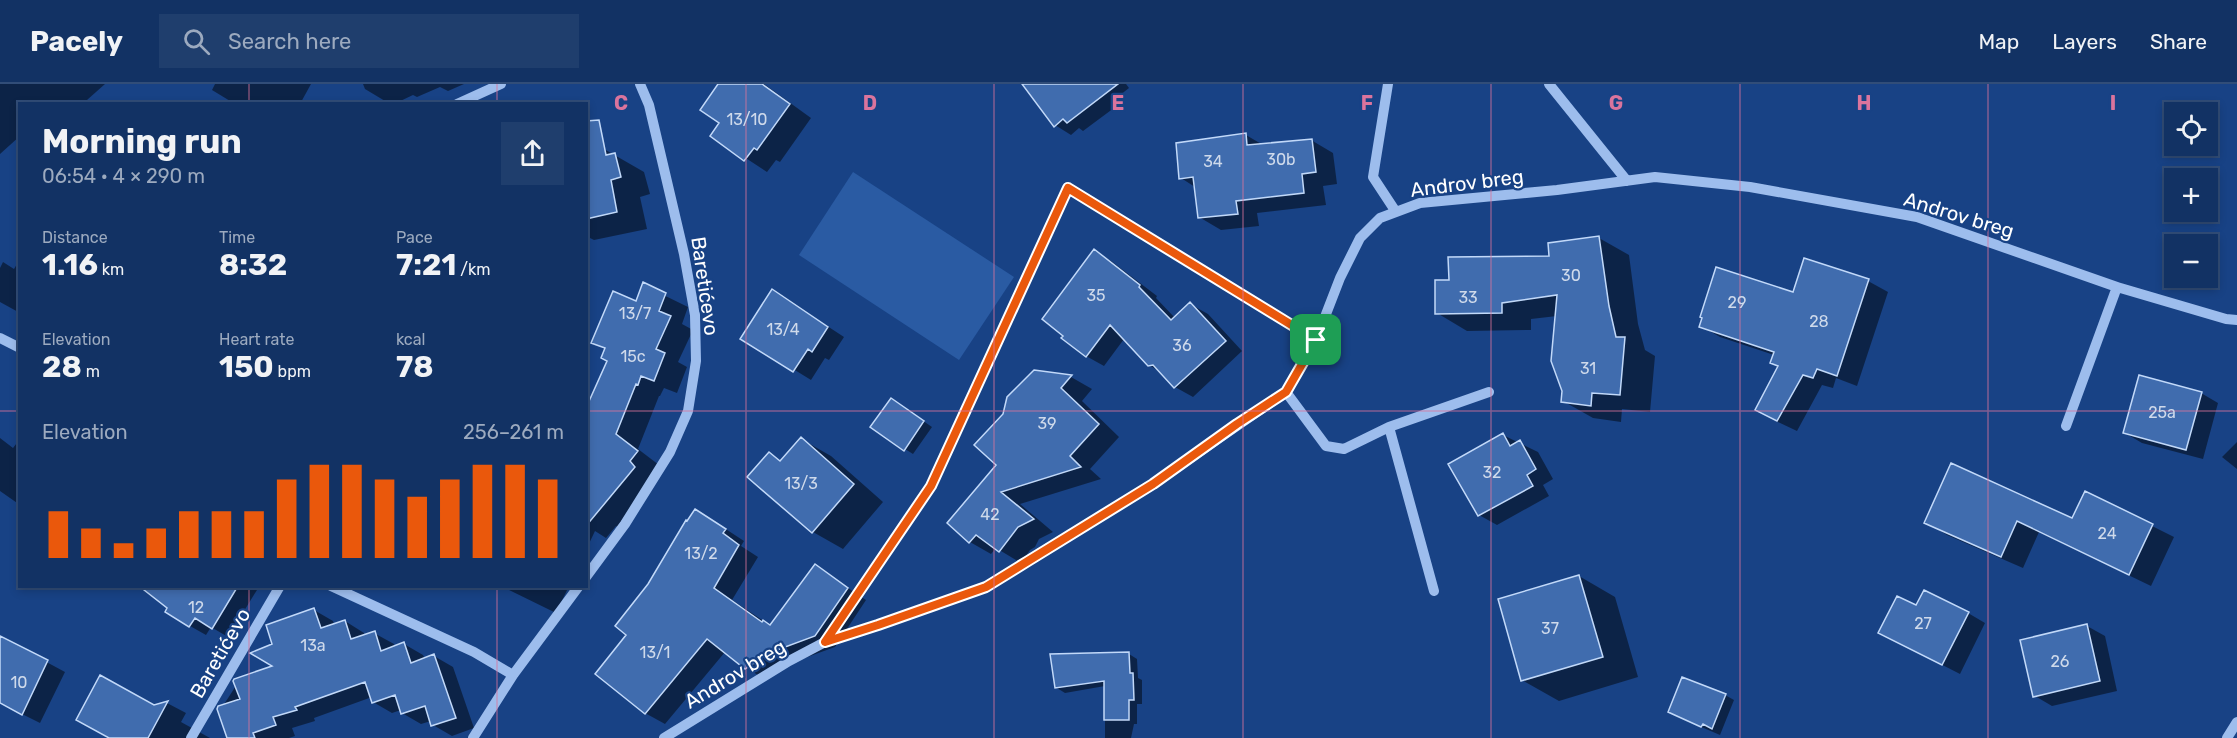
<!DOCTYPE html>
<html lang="en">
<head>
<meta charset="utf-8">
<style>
  :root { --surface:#123264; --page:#1f3e6d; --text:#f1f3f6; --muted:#9caabf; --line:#314d78; --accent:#ea580c }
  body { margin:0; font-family:Rubik,sans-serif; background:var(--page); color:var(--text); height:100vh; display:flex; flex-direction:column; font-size:22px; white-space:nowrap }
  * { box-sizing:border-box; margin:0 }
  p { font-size:20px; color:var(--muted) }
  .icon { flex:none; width:33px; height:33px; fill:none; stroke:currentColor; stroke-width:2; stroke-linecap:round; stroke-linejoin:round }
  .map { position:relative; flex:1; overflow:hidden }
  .panel { position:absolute; left:18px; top:18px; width:570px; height:486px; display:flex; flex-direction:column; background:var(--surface); border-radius:0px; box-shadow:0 3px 9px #0003,0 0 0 2px var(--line) }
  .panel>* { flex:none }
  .buttons { position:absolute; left:2164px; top:18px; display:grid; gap:12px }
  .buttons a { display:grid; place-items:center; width:54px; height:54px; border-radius:0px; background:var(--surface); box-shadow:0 3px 9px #0003,0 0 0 2px var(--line); font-size:30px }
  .pin { position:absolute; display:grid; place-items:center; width:51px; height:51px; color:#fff; margin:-26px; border-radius:12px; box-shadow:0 3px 9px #0006 }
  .round { display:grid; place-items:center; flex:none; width:63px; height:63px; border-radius:0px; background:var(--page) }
  .overview { display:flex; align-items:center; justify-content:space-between; height:102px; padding:0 24px }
  h1 { font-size:33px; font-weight:700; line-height:45px }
  .stats { display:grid; grid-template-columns:repeat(3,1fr); gap:9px; height:102px; padding:6px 24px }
  .stats div { display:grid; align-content:center }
  .stats b { font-size:30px; font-weight:700 }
  .stats small { font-size:16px; font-weight:400 }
  .stats p { font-size:16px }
  .chart { height:168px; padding:12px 24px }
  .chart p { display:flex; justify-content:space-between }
  .chart svg { width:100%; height:108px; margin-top:6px; stroke:var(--accent); stroke-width:6 }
  header { display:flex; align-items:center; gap:36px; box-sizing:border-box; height:84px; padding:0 30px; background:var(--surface); border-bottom:2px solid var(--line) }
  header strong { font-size:28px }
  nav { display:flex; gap:33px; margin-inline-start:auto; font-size:21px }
  .search { width:420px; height:54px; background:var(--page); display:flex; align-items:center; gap:15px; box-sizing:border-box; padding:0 21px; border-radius:0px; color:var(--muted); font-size:22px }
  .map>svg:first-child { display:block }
  .green { fill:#2a5ba3 }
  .shadow { fill:#0007 }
  .building { fill:#406cae; stroke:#c2d9f9; stroke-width:1.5 }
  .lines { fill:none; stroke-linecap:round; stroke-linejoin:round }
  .minor { stroke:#9dbded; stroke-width:10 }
  .route-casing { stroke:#fff; stroke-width:12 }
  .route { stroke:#ea580c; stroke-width:8 }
  .grid { fill:none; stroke:#da749d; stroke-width:1.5; stroke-opacity:0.55 }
  .labels { text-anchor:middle; stroke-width:4.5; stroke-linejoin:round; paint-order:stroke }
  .number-label { font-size:16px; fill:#cfdaeb }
  .street-label { font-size:20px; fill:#fff; stroke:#184285 }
  .grid-label { font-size:20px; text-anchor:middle; font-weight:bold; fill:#da749d; stroke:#184285; stroke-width:4.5; stroke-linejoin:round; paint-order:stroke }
</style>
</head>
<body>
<header>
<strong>Pacely</strong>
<div class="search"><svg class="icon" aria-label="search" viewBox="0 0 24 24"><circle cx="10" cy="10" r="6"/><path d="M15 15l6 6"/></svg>Search here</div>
<nav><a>Map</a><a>Layers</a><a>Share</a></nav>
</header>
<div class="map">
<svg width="2237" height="654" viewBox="0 0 2237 654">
  <rect width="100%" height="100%" fill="#184285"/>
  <path class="green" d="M853,88L1014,193L959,276L799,171Z"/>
  <path class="shadow" d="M0,0H105L87,16L90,20H20V52L0,70Z
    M215,0H311L300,20H235L212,6Z
    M363,0H464L448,7L440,3L417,13L413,11L394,20H390L365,5Z
    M734,0H764L811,34L780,78L776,76L767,88L712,52L721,38Z
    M1024,0H1126L1129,4L1115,15L1118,21L1083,47L1079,44L1071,51L1055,41Z
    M1246,51L1263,61L1311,56L1333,69L1337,100L1323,102L1326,121L1257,129L1259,142L1221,146L1199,133L1195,103L1181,94Z
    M604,65L644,88L650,110L640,113L647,145L594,156L586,152V69Z
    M1599,154L1629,171L1638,240L1645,266L1655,272L1650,328L1622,325L1621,338L1593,334L1563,317L1557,232L1531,235V246L1467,247L1437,229L1450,197L1551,174Z
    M1094,167L1111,177L1157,212L1156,214L1175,234L1190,220L1208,230L1242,267L1193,313L1175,303L1162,289L1149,281L1124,255L1104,282L1086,272Z
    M20,175V229L0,218V184L3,178L14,185Z
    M1868,197L1888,208L1857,302L1836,294L1833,304L1822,301L1797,347L1776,337L1779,283L1774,271L1720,253L1701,242L1794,210Z
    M643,201L688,223L682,240L693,246L678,278L687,283L677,309L664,304L660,312H659L638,365L659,381L618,443L616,442L606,454L595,447L586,466V356L608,277L606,265L593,258L636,219Z
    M789,217L844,253L829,276L825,274L811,296L743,254Z
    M1034,288L1071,293L1092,305L1082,317L1119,353L1090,385L1101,395L1020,420L1053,448L1039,455L1035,463L1030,466L1021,479L996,464L991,470L970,458L949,439L998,381L1004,331Z
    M2201,309L2218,319L2203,375L2142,359L2125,349Z
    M900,321L932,343L913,370L905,365Z
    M1503,351L1538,368L1553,395L1543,401L1549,412L1497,441L1479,431Z
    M0,354L13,364L20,355V421L0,407Z
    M801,355L831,372L883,418L843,465L813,448L769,370L782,378Z
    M2237,358V385L2222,373Z
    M2086,409L2174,453L2151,502L2039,448L2023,484L1947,451L1926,438L2073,436Z
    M715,438L744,457L741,462L758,473L732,516L771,542L815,482L866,516L835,563L788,580L765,595L746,584L725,568L665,640L645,629Z
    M1579,492L1615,513L1638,593L1559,617L1522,596Z
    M142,502H252L257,506L228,553L211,543L206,551L190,542L167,527L169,524Z
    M501,502H569L556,529Z
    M1917,523L1968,529L1985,539L1960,590L1880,549Z
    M314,526L333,537L334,541L345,537L364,549L365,552L374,549L394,560L395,563L404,560L423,571L425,575L434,572L453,583L474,644L452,652L433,641L431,637L421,640L402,629L401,626L392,629L373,618L372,613L314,634L315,637L292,644L295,652L289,654H229L219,628L241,594L275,583L274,561Z
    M2087,542L2105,552L2117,607L2052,622L2035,612Z
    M0,553L65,588L40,639L0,619Z
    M1129,570L1137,575L1138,594L1142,596V620H1137V640H1134L1131,654H1105V602L1065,609L1057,604Z
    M1725,611L1734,616L1720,651L1678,633Z
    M167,619L186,629L181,638L210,654H111L154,623Z"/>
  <path class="building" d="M718,0H762L790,20L757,66L754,64L744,77L710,52L719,39L700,26Z
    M1022,0H1118L1067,39L1063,35L1054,43Z
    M599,36L606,71L615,69L621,93L611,96L617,128L586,135V37Z
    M1246,49L1247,61L1312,55L1316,88L1302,90L1304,109L1236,117L1238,130L1198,134L1193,93L1179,95L1176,59Z
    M1599,152L1609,222L1616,253H1625L1620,311L1592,309L1591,322L1561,318L1562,307L1551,277L1557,211L1502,219V229L1435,230V196H1449L1448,173L1549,172L1548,159Z
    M1094,165L1140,201L1139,203L1171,236L1190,218L1226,257L1174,304L1153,281L1148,282L1110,241L1086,273L1061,254L1063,252L1042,235Z
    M1804,174L1869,195L1837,292L1817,285L1813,294L1803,291L1777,337L1755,326L1778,282L1770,279L1774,268L1699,243L1702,234L1700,233L1716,183L1793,208Z
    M643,198L666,209L659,227L671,232L656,265L665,269L654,297L641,292L638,301L636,300L616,350L638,367L630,377L635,383L586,442V324L607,277L601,274L605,264L591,259L613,207L636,217Z
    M772,205L828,243L812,268L808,265L793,288L740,255Z
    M1034,286L1072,291L1061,304L1099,340L1070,372L1081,383L1001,408L1034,435L1018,443L999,468L976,451L969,459L947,439L996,381L974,361L1003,330L1007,313Z
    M2139,291L2202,308L2186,366L2123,349Z
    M891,314L924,337L904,367L870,343Z
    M1503,349L1510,362L1520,356L1536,385L1527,391L1533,402L1478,432L1448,380Z
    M801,353L854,400L812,449L747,393L769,368L780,377Z
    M1951,379L2072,434L2085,407L2153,440L2129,491L2017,437L2001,473L1924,439Z
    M695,425L726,445L723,449L739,461L714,504L762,538L763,536L770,541L815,480L848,504L815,552L769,569L745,585L707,555L645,630L595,590L626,551L615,542L648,500L686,436L687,437Z
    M1579,491L1603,573L1521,597L1498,515Z
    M139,502H238L212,545L195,534L189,543L165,528L167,524Z
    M1924,506L1969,528L1942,581L1878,549L1897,512L1916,521Z
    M314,524L321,544L345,536L351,555L375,547L381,567L404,558L411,579L434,570L456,634L431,642L425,622L401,630L395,611L372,619L365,598L295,623L297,626L273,633L276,641L253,649L255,654H227L217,625L218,622L240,615L233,597L234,595L272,582L250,569L272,560L266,541Z
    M2087,540L2100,597L2033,613L2020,556Z
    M0,552L48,576L22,631L0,619Z
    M1129,568L1130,589H1133L1134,616H1129V636H1104V597L1055,604L1050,570Z
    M100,591L154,621L168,617L148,654H109L76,636Z
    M1682,593L1726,610L1712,645L1703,640L1701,643L1668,628Z"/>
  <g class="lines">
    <path class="minor" d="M1388,0L1373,93L1396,128
      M1549,0L1627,97
      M457,20L501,0
      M0,254L20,264
      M1286,308L1326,362L1344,365L1389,343
      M2066,342L2117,203
      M586,493L625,440L670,368L688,327L696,277L695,231L684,170L649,21L640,0
      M331,502L474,568L513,591
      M1434,507L1389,343L1489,308
      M825,558L931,402L1068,104L1316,256
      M191,654L280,502
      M473,654L513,591L579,502
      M664,654L789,577L825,558L878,541L986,503L1153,400L1286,308L1316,256L1340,194L1360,154L1380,134L1420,119L1557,106L1655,93L1750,103L1917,133L2117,203L2226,235L2237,236
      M2227,654L2237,638"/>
  </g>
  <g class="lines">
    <g class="route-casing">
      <path id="route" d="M1068,104L1316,256L1286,308L1237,340L1153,400L1028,477L986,503L878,541L825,558L931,402Z"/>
    </g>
    <use href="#route" class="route"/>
  </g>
  <path class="grid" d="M249,0V20M497,0V20M746,0V654M994,0V654M1243,0V654M1491,0V654M1740,0V654M1988,0V654M0,327H20M586,327H2237M249,502V654M497,502V654"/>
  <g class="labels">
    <g class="number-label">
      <text x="747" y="41">13/10</text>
      <text x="1281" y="81">30b</text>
      <text x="1213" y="83">34</text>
      <text x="1571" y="197">30</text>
      <text x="1096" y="217">35</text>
      <text x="1468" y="219">33</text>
      <text x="1737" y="224">29</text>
      <text x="635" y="235">13/7</text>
      <text x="1819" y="243">28</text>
      <text x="783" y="251">13/4</text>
      <text x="1182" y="267">36</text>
      <text x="633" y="278">15c</text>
      <text x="1588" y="290">31</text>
      <text x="2162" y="334">25a</text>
      <text x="1047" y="345">39</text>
      <text x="1492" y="394">32</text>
      <text x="801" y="405">13/3</text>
      <text x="990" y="436">42</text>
      <text x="2107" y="455">24</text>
      <text x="701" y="475">13/2</text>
      <text x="196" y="529">12</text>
      <text x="1923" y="545">27</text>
      <text x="1550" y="550">37</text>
      <text x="313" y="567">13a</text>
      <text x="655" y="574">13/1</text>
      <text x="2060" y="583">26</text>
      <text x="19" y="604">10</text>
    </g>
    <g class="street-label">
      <text transform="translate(1467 99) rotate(-7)" y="7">Androv breg</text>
      <text transform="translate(1959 131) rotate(17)" y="7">Androv breg</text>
      <text transform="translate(705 202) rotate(82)" y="7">Baretićevo</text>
      <text transform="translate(220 569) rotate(-60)" y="7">Baretićevo</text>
      <text transform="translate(735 590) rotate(-31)" y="7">Androv breg</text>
    </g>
  </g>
  <g class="grid-label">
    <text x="621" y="26">C</text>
    <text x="870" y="26">D</text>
    <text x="1118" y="26">E</text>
    <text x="1367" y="26">F</text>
    <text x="1616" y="26">G</text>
    <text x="1864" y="26">H</text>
    <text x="2113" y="26">I</text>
  </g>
</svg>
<div class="buttons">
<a><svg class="icon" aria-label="locate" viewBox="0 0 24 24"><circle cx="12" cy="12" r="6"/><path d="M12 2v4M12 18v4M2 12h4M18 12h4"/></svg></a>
<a>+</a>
<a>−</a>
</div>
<div class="pin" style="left:1316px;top:256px;background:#1e9e55"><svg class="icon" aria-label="arrive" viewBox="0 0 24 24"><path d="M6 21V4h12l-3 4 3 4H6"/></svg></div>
<section class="panel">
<div class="overview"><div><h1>Morning run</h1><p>06:54 · 4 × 290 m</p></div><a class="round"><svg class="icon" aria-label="share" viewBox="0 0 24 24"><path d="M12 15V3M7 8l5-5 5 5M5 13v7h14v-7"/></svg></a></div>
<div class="stats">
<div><p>Distance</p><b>1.16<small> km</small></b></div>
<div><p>Time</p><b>8:32</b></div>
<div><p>Pace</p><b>7:21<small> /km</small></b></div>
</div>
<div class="stats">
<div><p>Elevation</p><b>28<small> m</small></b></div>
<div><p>Heart rate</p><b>150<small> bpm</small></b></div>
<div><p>kcal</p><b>78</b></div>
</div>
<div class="chart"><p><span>Elevation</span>256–261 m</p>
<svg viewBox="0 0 160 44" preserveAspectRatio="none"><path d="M5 44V25M15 44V32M25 44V38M35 44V32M45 44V25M55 44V25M65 44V25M75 44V12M85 44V6M95 44V6M105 44V12M115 44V19M125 44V12M135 44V6M145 44V6M155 44V12"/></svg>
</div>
</section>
</div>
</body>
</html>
